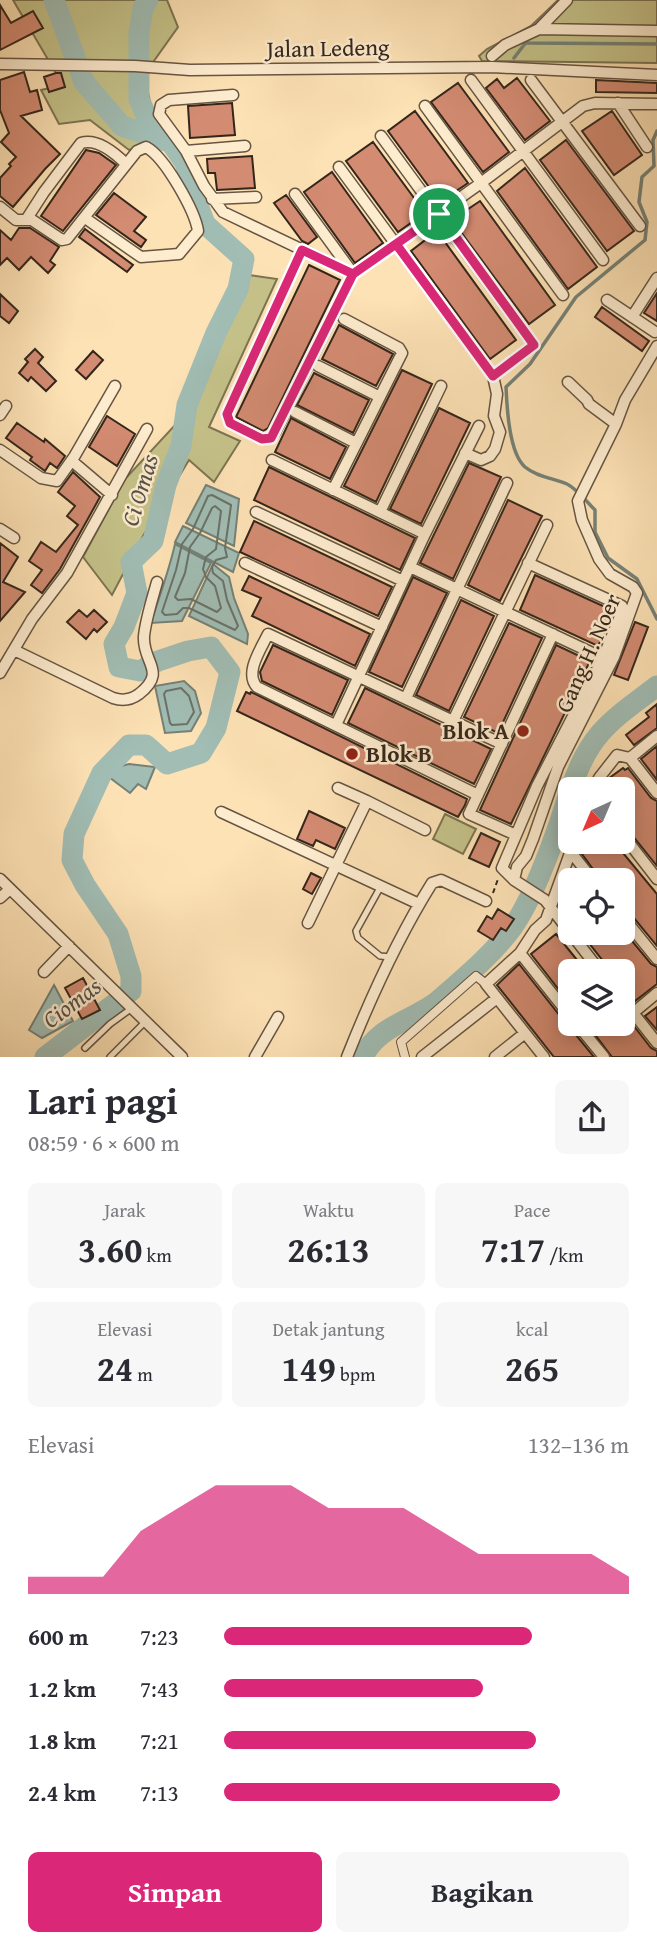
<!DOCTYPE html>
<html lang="id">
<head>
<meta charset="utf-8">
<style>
  :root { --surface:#fff; --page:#f7f7f7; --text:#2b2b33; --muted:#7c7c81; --accent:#db2777 }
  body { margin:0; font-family:"Gentium Book Plus",serif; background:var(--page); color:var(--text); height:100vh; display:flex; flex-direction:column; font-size:26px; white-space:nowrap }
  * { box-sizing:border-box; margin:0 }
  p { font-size:23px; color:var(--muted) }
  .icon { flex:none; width:38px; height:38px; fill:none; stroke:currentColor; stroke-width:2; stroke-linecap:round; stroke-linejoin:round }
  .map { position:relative; height:1057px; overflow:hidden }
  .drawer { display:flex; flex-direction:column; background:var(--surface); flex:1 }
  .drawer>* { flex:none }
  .needle { width:46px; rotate:224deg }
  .fabs { position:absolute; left:558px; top:777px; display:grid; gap:14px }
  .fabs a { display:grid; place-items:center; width:77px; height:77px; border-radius:10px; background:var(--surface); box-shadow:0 4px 18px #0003; font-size:35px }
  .pin { position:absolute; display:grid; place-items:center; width:60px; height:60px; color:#fff; margin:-30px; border:4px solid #fff; border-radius:50%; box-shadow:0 2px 7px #0007 }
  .round { display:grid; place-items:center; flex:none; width:74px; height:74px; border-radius:10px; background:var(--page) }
  .headline { display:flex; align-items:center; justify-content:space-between; height:119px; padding:0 28px }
  h1 { font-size:38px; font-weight:600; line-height:52px }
  .figures { display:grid; grid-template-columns:repeat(3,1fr); gap:10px; height:119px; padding:7px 28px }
  .figures div { display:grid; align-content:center; border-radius:10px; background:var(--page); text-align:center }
  .figures b { font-size:35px; font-weight:600 }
  .figures small { font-size:19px; font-weight:400 }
  .figures p { font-size:19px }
  .chart { height:196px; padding:14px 28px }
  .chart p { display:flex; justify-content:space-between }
  .chart svg { width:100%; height:126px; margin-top:7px; fill:var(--accent); opacity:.7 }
  .cta { display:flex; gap:14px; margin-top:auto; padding:14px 28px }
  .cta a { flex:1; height:80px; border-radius:10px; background:var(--accent); color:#fff; font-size:28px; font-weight:600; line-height:80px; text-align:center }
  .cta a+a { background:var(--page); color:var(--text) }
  ul { padding:0 28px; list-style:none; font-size:23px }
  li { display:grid; grid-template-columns:112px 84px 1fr; align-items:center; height:52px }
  li i { height:18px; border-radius:9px; background:var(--accent) }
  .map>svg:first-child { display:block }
  .green { fill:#c5c289; stroke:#7c7452; stroke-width:2 }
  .water { fill:#a1bdb4; stroke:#758177; stroke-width:2 }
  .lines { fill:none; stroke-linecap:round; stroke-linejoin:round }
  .shore { stroke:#6a7268; stroke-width:2 }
  .stream { stroke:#758177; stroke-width:3.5 }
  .river { stroke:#a1bdb4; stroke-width:21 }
  .building { fill:#d38b72; stroke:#34261b; stroke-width:2 }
  .service-casing { stroke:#665542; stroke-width:8 }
  .pedestrian-casing { stroke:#665542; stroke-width:10 }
  .minor-casing { stroke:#665542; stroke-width:13 }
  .path { stroke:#34261b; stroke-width:2; stroke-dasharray:5 3.5; stroke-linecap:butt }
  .service { stroke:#feeccf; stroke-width:5 }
  .pedestrian { stroke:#feeccf; stroke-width:8 }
  .minor { stroke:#feeccf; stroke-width:10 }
  .route-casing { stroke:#fff; stroke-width:14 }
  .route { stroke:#db2777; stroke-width:9 }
  .poi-dot { fill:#8f2418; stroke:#feeccf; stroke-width:2.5 }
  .labels { text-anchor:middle; stroke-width:5; stroke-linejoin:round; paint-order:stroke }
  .street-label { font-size:23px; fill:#34261b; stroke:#feeccf }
  .poi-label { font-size:23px; font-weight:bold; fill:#34261b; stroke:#feeccf; text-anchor:end }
  .water-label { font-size:24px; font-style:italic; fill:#555349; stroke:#feeccf }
</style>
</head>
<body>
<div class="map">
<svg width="657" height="1057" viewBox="0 0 657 1057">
  <rect width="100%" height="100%" fill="#fde2b5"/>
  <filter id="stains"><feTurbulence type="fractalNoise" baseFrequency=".00286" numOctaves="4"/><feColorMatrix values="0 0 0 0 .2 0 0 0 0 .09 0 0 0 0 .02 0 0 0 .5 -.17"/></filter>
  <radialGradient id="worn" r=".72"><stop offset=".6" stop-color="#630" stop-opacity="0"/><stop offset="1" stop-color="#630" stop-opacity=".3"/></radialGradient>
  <path class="green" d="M13,0H167L178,27L144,75L159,141L129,150L90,120L59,124L41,90L63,85Z
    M558,0H657V63L482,61L479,56L487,49L531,26Z
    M249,275L277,279L209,427L240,441L214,482L189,460L143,536L112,595L83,557L125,479L190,409Z
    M445,814L476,829L463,854L433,839Z"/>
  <path class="water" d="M206,485L239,499L234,546L186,523Z
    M183,526L239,553L233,572L175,542Z
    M175,544L211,563L182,621L151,623C159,597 169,571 175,544Z
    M213,564L229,577L234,598L248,634L247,644L189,616Z
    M184,681L195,691L201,713L191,731L165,733L155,686Z
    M129,764L155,767L146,789L138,784L130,793L105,774L117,767Z
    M54,985L73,1021L42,1038L29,1030Z"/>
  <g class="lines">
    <path class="shore" d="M212,495L231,505L225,548L227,557L216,560L212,567L213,573L223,581L227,600L238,626L235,630L189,608H183L177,614L165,615L162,612L176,570L182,544L193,529L208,496Z
      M215,506L221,511L216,549L206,557L203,569L206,577L215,586L221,608L217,612L191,599L178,600L175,597L185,573L190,547L200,533L212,508Z
      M181,688L189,696L194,712L187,724L172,725L170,723L164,694L166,691Z"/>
    <path class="stream" d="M532,28L549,11
      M527,43L657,44
      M514,58L527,41
      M657,131L653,140L654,166L642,177L639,202L647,222L645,240L576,297L530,364L506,387C507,408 509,453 525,467C537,477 553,478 567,484C577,489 587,502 595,510V532L608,558L637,579L657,619"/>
    <path class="river" d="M54,0L84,82L122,126L169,142
      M571,789C589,733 612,720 657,686
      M45,1057L131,991V976L118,934L85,885L72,860L74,834L102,773L129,745H146L167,764L201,753L216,728L230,672L211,647L188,651L158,661L140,671L119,667L114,644L124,627L137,593L131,562L153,541L166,485L181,446L187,405L216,333L238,289L244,259L205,224L195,197L185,163L171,143L146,115L139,99V33L143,8L148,0
      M363,1057C378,1025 415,1020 439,1000C464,978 492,955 512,928C535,896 558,829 570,790"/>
  </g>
  <path class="building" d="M0,5L11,23L33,11L43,28L0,50Z
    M24,72L30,92L37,90L42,110L21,116L60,154L45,169L13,207L0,196V178L11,166L9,164L16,157L1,142L9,133L0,110V80Z
    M56,73H61L65,87L49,92L44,77Z
    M517,78L550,121L525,140L486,88L497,79L504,88Z
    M596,80L657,83V93L596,92Z
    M458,83L509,152L483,172L431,102Z
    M232,103L235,135L190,138L188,106Z
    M415,111L468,183L440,202L388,131Z
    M612,111L642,155L614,175L582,131Z
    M566,140L634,231L607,251L540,160Z
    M373,142L425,213L398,232L346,161Z
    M86,150L99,153L116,165L63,231L41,216Z
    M252,156L255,188L217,190L215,173H208L207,159Z
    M525,168L597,267L568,289L497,191Z
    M332,172L383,243L355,263L304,192Z
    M114,193L146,217L134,231L146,240L141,247L96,215Z
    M286,195L317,237L308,244L302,241L274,203Z
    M480,201L555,305L529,324L452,220Z
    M19,228H30L59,247L50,261L55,265L48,273L31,257L19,270L7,258L0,265V230L11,240Z
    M85,229L133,265L127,272L79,237Z
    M437,231L516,340L490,359L411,251Z
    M309,265L340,280L268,428L263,431L236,417Z
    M657,293V321L644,313Z
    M0,294L18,311L9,323L0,316Z
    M602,307L649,341L642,351L595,317Z
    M339,325L393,354L376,386L322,359Z
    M35,349L43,357L38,363L56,381L46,391L31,377L28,381L19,373L28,362L25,359Z
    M93,351L103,360L86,379L76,370Z
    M402,370L432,384L376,502L344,486Z
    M314,373L369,400L353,433L297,405Z
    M439,408L470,423L421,524L390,509Z
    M107,416L135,434L117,466L89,447Z
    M291,418L346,447L330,479L275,452Z
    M17,423L44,442L45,439L65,456L57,468L50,463L45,471L30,460L32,457L6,438Z
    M469,463L501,477L453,579L420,563Z
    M269,467L415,538L400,570L254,500Z
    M73,472L100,497L60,569L42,593L31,585L42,570L29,561L41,542L56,552L78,525L67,516L75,506L58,492Z
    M508,500L542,516L500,601L468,585Z
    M254,521L392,587L378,616L240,552Z
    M0,543L18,557L3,582L25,592L0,621Z
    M535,575L614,611L598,646L520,610Z
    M249,576L370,634L355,666L252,616L261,598L242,590Z
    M413,577L447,593L402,687L369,672Z
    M461,600L494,616L449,711L416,695Z
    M79,610L87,617L94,610L107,622L97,632L94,629L86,639L67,622Z
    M635,622L648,627L628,680L614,675Z
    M509,623L542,638L498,733L464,717Z
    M273,645L348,680L332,715L262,681L260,672Z
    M556,645L590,661L511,824L480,810Z
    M365,688L491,749L474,784L348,723Z
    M246,692L250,694L251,692L467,799L465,805L458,817L237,711Z
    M657,704V728L634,745L626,735L649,717L646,713Z
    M657,746V780L641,759Z
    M623,768L625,770L628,768L651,798L657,801V866L623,824V789H603L608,779Z
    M309,811L345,828L335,849L316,840L313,846L297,839Z
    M481,833L500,842L489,867L469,858Z
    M582,842H614L657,894V946L629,912L623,909V880H601L579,850Z
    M311,873L321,878L312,894L303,889Z
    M570,894V920L560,906L561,901Z
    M498,909L514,919L506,931L501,928L493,940L478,931L487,916L492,919Z
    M623,930L651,964L657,967V984L635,1001L623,986V971H611L581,933H623Z
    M556,934L586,971H570V1004L531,954Z
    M519,964L564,1021L569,1024L571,1029L594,1057H554L497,985Z
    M83,978L100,1010L82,1019L65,988Z
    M657,1007V1030L645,1016Z
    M587,1024L633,1025L651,1048L657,1051V1057H612Z"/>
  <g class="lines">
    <g class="service-casing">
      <path id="service" d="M381,886L356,931L358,938L380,956L391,957
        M85,1048L110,1024L132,1008
        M110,1057L146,1021"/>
    </g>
    <g class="pedestrian-casing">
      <path id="pedestrian" d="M405,1057L401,1042L476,976L486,984"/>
    </g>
    <g class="minor-casing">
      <path id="minor" d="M539,29L657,31
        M492,56L505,45L539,29L567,0
        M0,64L135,66L190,70L492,67L657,75
        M471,80L603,260
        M531,80L640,226
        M233,95L169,100L161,105L159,114L186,151L204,186L223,212L353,274
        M618,103L647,147
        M425,106L563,295
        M186,151L245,146
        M339,167L493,376L534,345L381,136
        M295,194L352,272
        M212,199L256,197
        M0,207L16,220H32L62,240L67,239L137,151L146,147C165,157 195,211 198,231L179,254L141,257L85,218
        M26,220L44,192L81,143C97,138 115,153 126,164
        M302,250L227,414L230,423L262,439L271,438L275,432L353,274L481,183L583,106L595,103L657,104
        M607,300L655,332
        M632,317L657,278
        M318,366L380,397
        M568,382L587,400L589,404L616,424
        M295,412L356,443
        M0,415L6,406
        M0,450L41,478L57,481L74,457L115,386
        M465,453L481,460L490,456L495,449L500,432L494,416L497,394L493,376
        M272,460L425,534L336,725
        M72,461L112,495
        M333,490L402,353L399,348L344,319
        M256,512L403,581
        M380,512L441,386
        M0,529L14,538
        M425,534L479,426
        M245,563L382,627
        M528,563L622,606L623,609L603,658L537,786L502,868L514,880L545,900L600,971
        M410,567L603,658
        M14,650L113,698C122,701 131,700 139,694C168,671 142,663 144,636C146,618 152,600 157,582
        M0,673L32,619L67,573L147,429
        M406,698L507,483
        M453,721L547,525
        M630,758L657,736
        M338,788L367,801
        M594,789L599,778L617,755L630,758L657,793
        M478,795L257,687C244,673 261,649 268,634L502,744
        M221,812L419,904
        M516,835L469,814L553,634
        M623,835L657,879
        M570,851L593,880
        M0,879L182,1057
        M514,880L517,867L526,856L533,839L558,767L614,657L637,593L633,587L610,574L599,559L582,520L578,501L616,424L625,400L657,346
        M0,898L10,889
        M623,917L657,959
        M308,923L367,801L425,830
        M520,953L570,1016
        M44,972L69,946
        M623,1000L657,1043
        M633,1013L657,993
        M577,1024L604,1057
        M255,1057L278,1017
        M347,1057C370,999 399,936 432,883L441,880L486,901
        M422,1057L497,998
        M495,1057L525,1033
        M544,1057L486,984L520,953L535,930L546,920L574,842"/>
    </g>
    <path class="path" d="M493,893L498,879"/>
    <use href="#service" class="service"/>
    <use href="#pedestrian" class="pedestrian"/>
    <use href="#minor" class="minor"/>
  </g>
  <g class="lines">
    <g class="route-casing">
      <path id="route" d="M439,214L353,274L302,250L227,414L230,423L262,439L271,438L353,274L396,244L493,376L534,345L439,214"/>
    </g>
    <use href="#route" class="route"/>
  </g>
  <g class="poi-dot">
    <circle cx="523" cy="731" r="7"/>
    <circle cx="352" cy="754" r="7"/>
  </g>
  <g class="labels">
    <g class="street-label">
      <text transform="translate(328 48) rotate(-1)" y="8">Jalan Ledeng</text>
      <text transform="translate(588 653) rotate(-66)" y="8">Gang H. Noer</text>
    </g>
    <g class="poi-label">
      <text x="509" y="739">Blok A</text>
      <text x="366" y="762" text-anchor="start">Blok B</text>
    </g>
    <g class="water-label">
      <text transform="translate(140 490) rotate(-73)" y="8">Ci Omas</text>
      <text transform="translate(72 1003) rotate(-37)" y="8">Ciomas</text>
    </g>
  </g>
  <rect width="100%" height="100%" filter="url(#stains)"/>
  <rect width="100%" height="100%" fill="url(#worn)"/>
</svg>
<div class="fabs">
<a><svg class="needle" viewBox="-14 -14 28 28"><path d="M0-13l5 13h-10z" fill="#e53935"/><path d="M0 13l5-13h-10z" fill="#7c7c81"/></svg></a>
<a><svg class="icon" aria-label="locate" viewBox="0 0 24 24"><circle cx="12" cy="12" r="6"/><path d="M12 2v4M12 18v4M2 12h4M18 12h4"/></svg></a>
<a><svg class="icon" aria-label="layers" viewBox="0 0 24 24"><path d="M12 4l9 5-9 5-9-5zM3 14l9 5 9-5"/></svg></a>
</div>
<div class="pin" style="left:439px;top:214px;background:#1e9e55"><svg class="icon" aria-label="arrive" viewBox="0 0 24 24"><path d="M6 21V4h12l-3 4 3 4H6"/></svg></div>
</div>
<section class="drawer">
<div class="headline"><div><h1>Lari pagi</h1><p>08:59 · 6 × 600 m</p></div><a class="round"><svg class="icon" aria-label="share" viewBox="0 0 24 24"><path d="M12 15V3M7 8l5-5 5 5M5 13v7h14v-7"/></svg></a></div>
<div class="figures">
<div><p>Jarak</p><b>3.60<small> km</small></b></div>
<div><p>Waktu</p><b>26:13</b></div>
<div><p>Pace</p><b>7:17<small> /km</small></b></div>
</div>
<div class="figures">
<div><p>Elevasi</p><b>24<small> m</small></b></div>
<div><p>Detak jantung</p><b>149<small> bpm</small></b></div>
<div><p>kcal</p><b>265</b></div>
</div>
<div class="chart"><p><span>Elevasi</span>132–136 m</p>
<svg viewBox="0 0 160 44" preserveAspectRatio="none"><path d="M0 44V38L10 38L20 38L30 22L40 14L50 6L60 6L70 6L80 14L90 14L100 14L110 22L120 30L130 30L140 30L150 30L160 38V44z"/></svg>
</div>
<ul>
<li><b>600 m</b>7:23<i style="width:76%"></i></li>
<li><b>1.2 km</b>7:43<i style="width:64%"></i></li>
<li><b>1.8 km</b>7:21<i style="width:77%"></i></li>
<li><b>2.4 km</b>7:13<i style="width:83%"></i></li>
</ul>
<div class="cta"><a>Simpan</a><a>Bagikan</a></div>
</section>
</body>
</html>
